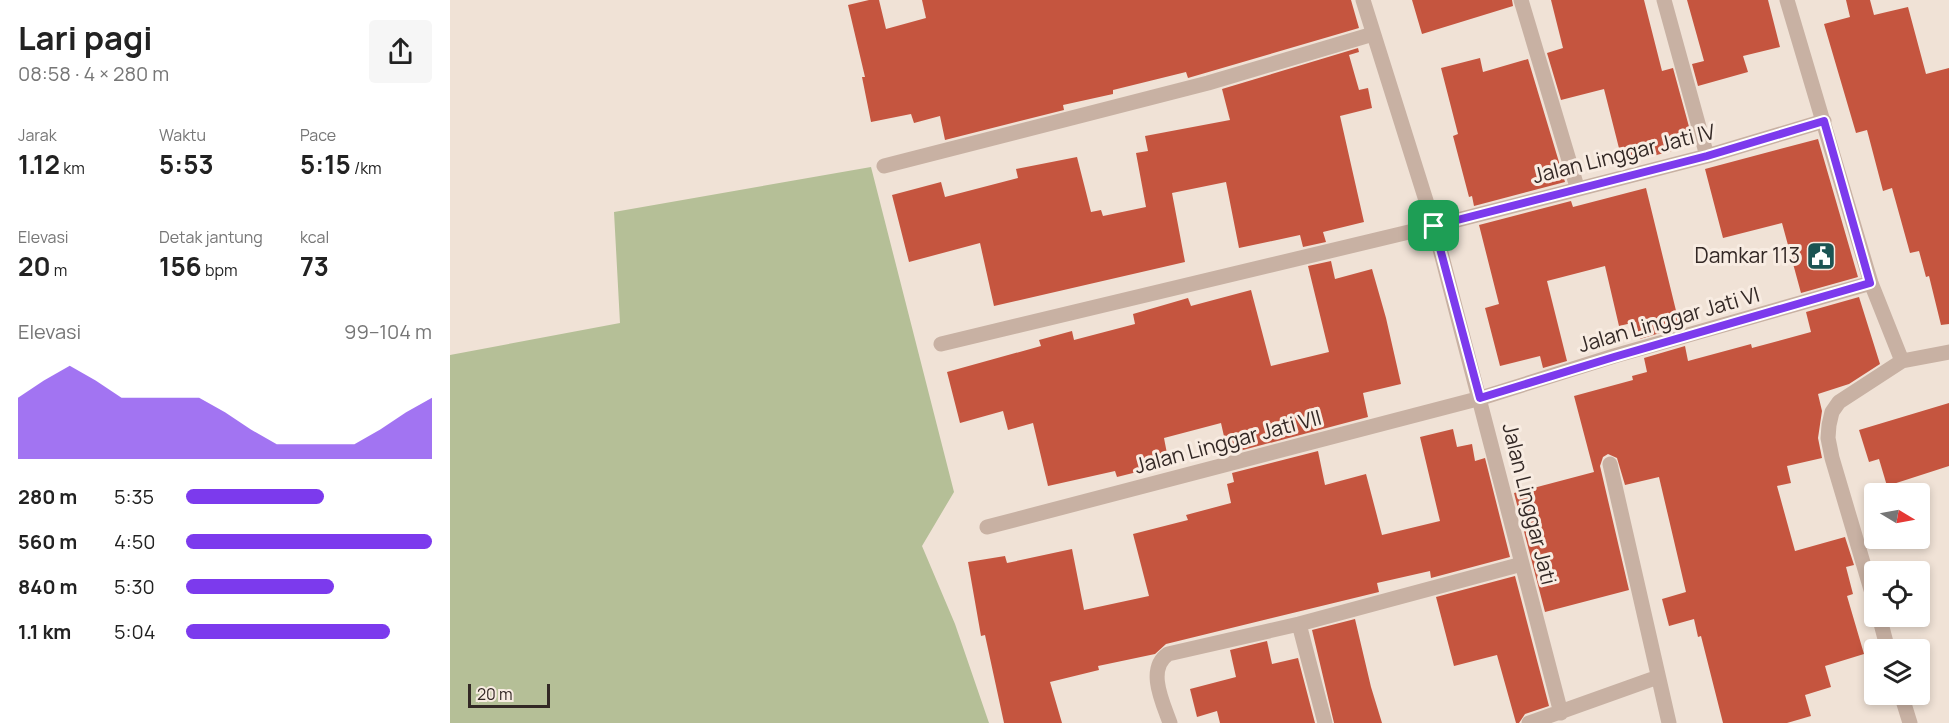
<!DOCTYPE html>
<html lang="id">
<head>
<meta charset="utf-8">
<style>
  :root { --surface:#fff; --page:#f6f6f6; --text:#222; --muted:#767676; --accent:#7c3aed }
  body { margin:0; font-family:Manrope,sans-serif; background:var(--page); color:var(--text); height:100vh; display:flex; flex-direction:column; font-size:22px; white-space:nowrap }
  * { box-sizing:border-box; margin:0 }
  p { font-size:20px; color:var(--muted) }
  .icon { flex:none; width:33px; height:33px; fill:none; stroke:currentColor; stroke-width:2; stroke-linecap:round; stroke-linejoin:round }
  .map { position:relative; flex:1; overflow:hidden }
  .panel { display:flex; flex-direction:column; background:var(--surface); width:450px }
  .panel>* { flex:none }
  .needle { width:39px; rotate:100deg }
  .controls { position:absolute; left:1414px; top:483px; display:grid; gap:12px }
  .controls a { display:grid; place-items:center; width:66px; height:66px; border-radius:6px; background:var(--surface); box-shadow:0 3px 9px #0003; font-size:30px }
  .scale { position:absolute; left:18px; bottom:15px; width:82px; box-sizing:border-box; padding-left:6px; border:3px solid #332825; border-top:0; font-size:16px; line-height:21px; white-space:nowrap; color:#332825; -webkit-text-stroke:4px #f8ece2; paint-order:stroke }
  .pin { position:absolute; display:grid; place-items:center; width:51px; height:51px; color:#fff; margin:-26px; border-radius:12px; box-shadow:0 3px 9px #0006 }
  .round { display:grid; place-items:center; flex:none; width:63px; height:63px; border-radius:6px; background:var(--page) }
  .headline { display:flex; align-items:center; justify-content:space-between; height:102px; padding:0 18px }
  h1 { font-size:33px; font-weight:700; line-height:45px }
  .stats { display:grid; grid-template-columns:repeat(3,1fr); gap:9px; height:102px; padding:6px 18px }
  .stats div { display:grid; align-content:center }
  .stats b { font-size:26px; font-weight:700 }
  .stats small { font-size:16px; font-weight:400 }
  .stats p { font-size:16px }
  .chart { height:168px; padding:12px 18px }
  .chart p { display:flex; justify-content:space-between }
  .chart svg { width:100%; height:108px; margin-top:6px; fill:var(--accent); opacity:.7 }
  ul { padding:0 18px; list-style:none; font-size:20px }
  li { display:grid; grid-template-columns:96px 72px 1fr; align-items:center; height:45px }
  li i { height:15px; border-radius:8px; background:var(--accent) }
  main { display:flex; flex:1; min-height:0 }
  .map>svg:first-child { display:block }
  .green { fill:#b5bf97 }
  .building { fill:#c5553f }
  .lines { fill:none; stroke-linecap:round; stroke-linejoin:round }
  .minor { stroke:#c8b1a3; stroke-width:15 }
  .route-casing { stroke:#fff; stroke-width:12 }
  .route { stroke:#7c3aed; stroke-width:8 }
  .labels { text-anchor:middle; stroke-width:6; stroke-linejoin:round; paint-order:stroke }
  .street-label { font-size:21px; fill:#332825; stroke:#f8ece2 }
  .poi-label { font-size:21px; fill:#332825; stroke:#f8ece2; text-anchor:end }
</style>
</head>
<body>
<main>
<section class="panel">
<div class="headline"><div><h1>Lari pagi</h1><p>08:58 · 4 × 280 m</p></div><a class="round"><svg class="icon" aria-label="share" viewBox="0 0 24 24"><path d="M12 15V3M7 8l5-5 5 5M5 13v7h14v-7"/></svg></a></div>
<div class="stats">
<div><p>Jarak</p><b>1.12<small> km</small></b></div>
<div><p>Waktu</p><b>5:53</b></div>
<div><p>Pace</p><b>5:15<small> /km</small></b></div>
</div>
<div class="stats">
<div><p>Elevasi</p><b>20<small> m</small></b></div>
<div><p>Detak jantung</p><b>156<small> bpm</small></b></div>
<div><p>kcal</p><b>73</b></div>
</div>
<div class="chart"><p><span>Elevasi</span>99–104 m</p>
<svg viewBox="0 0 160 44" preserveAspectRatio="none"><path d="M0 44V19L10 12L20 6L30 12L40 19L50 19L60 19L70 19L80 25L90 32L100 38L110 38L120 38L130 38L140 32L150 25L160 19V44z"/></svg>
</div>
<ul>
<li><b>280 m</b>5:35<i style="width:56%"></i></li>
<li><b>560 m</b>4:50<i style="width:100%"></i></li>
<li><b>840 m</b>5:30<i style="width:60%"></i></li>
<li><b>1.1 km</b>5:04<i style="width:83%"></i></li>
</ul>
</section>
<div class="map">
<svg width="1499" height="723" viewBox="0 0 1499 723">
  <rect width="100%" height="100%" fill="#f0e2d6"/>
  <path class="green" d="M421,167L504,492L472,546L505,624L539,723H0V355L170,323L164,212Z"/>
  <path class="building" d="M419,0H429L436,29L476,18L472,0H901L909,28L738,78L736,72L663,90V94L613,105L614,110L495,140L490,116L464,123L461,114L421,122L412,77H415L398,5Z
    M962,0H1062L1063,6L972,34Z
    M1101,0H1194L1212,71L1223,68L1244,145L1173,164L1154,89L1111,100L1097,53L1113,48Z
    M1237,0H1318L1330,47L1293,56L1298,72L1248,86L1242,64L1254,61Z
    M1396,0H1420L1424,15L1458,7L1476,74L1499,68V324L1491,325L1479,276L1476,277L1469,251L1460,253L1442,188L1433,191L1417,130L1406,133L1374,24L1400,17Z
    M908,48L909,52L899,55L909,90L918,88L922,108L890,116L914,222L873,232L876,242L853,247L850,235L789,248L776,182L722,193L735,262L544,306L530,243L459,262L442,195L491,182L495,197L568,178L566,169L627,157L641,212L651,210L653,216L696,207L686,153L698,151L695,136L780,120L772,89Z
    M1030,58L1033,72L1078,59L1115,182L1024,206L1022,196L1019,197L1003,136L1008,134L991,68Z
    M1368,139L1408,277L1351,293L1332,223L1273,238L1255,169Z
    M1196,188L1230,327L1190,339L1186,322L1169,326L1155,266L1097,281L1117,361L1093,368L1090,356L1050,366L1035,308L1049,304L1029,225L1121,201L1123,207Z
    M881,261L885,279L922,269L936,318L951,384L913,393L918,417L778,454L771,423L714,438L719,464L667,477L665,471L598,486L583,423L558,430L553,411L510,423L497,372L591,346L589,340L622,331L624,340L685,324L683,314L738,298L741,306L801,290L821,366L879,352L858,266Z
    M1409,297L1430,364L1399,384L1368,394L1372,411L1368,438L1372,458L1337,466L1341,483L1327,486L1345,551L1395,537L1404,565L1396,567L1403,594L1397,596L1414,654L1375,666L1381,687L1355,695L1361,716L1337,723H1273L1251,636L1248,637L1244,619L1219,626L1212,599L1236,592L1209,477L1175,485L1167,458L1158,454L1153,457L1150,466L1179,590L1095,612L1064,493L1144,472L1124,396L1183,380L1182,376L1197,372L1194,358L1235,346L1238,361L1301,344L1302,348L1361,332L1356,312Z
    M1499,403V466L1437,486L1429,459L1419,462L1409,430Z
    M1003,429L1007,447L1022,444L1025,461L1035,458L1060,557L981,578L980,571L927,583L929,592L716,644L705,654L648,666L649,670L600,682L612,723H554L535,635L531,636L518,562L555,556L557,563L622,549L634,610L699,596L683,534L738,520L736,515L781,503L777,484L784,482L782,473L868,451L875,485L916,474L932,535L990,521L970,437Z
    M1065,576L1099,706L1075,714L1069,723H1066L1047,655L1004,666L986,597Z
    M905,619L921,687L932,723H884L862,630Z
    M817,641L822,664L848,658L865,723H770L767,711L747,717L740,689L786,677L780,650Z"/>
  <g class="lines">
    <path class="minor" d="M913,0L984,226L1111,713
      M1071,0L1127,187
      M1214,0L1257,156
      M1337,0L1421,283L1452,361
      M434,166L758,83L923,34
      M491,344L984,226L1257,156L1374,121
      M1160,464L1219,723
      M537,527L1031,398L1164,356L1421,283
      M1425,603L1382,458L1378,438L1379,425L1382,412L1389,402L1452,361L1499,352
      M1429,616L1438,650
      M849,624L875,723
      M1451,694L1460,723
      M720,723C713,703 696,669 718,654L849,624L1072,564
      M1079,723L1208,677"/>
  </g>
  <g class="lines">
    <g class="route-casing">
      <path id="route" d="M1374,121L1420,283L1164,357L1030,398L984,226L1257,156Z"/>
    </g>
    <use href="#route" class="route"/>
  </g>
  <defs>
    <g id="civic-square" transform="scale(1.5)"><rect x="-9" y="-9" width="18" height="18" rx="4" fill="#1b5453" stroke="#f8ece2"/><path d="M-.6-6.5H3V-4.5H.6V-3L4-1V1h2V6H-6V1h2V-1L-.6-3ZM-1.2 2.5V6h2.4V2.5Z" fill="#fff"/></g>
  </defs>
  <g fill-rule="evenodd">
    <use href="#civic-square" x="1371" y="256"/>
  </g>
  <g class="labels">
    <g class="street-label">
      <text transform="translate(1174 154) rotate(-14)" y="7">Jalan Linggar Jati IV</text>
      <text transform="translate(1219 320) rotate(-16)" y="7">Jalan Linggar Jati VI</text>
      <text transform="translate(778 442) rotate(-15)" y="7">Jalan Linggar Jati VII</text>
      <text transform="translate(1079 504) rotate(76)" y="7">Jalan Linggar Jati</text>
    </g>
    <g class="poi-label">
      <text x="1350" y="263">Damkar 113</text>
    </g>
  </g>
</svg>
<div class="controls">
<a><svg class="needle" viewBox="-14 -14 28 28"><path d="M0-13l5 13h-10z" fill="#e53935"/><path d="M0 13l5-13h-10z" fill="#767676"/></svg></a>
<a><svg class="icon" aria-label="locate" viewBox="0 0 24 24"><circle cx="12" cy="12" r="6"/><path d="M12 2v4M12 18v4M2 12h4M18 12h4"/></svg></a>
<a><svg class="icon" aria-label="layers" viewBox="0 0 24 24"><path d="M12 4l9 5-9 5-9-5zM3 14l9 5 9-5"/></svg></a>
</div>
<div class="scale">20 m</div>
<div class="pin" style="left:984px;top:226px;background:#1e9e55"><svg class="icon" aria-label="arrive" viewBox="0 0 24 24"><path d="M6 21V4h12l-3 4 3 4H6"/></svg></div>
</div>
</main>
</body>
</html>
